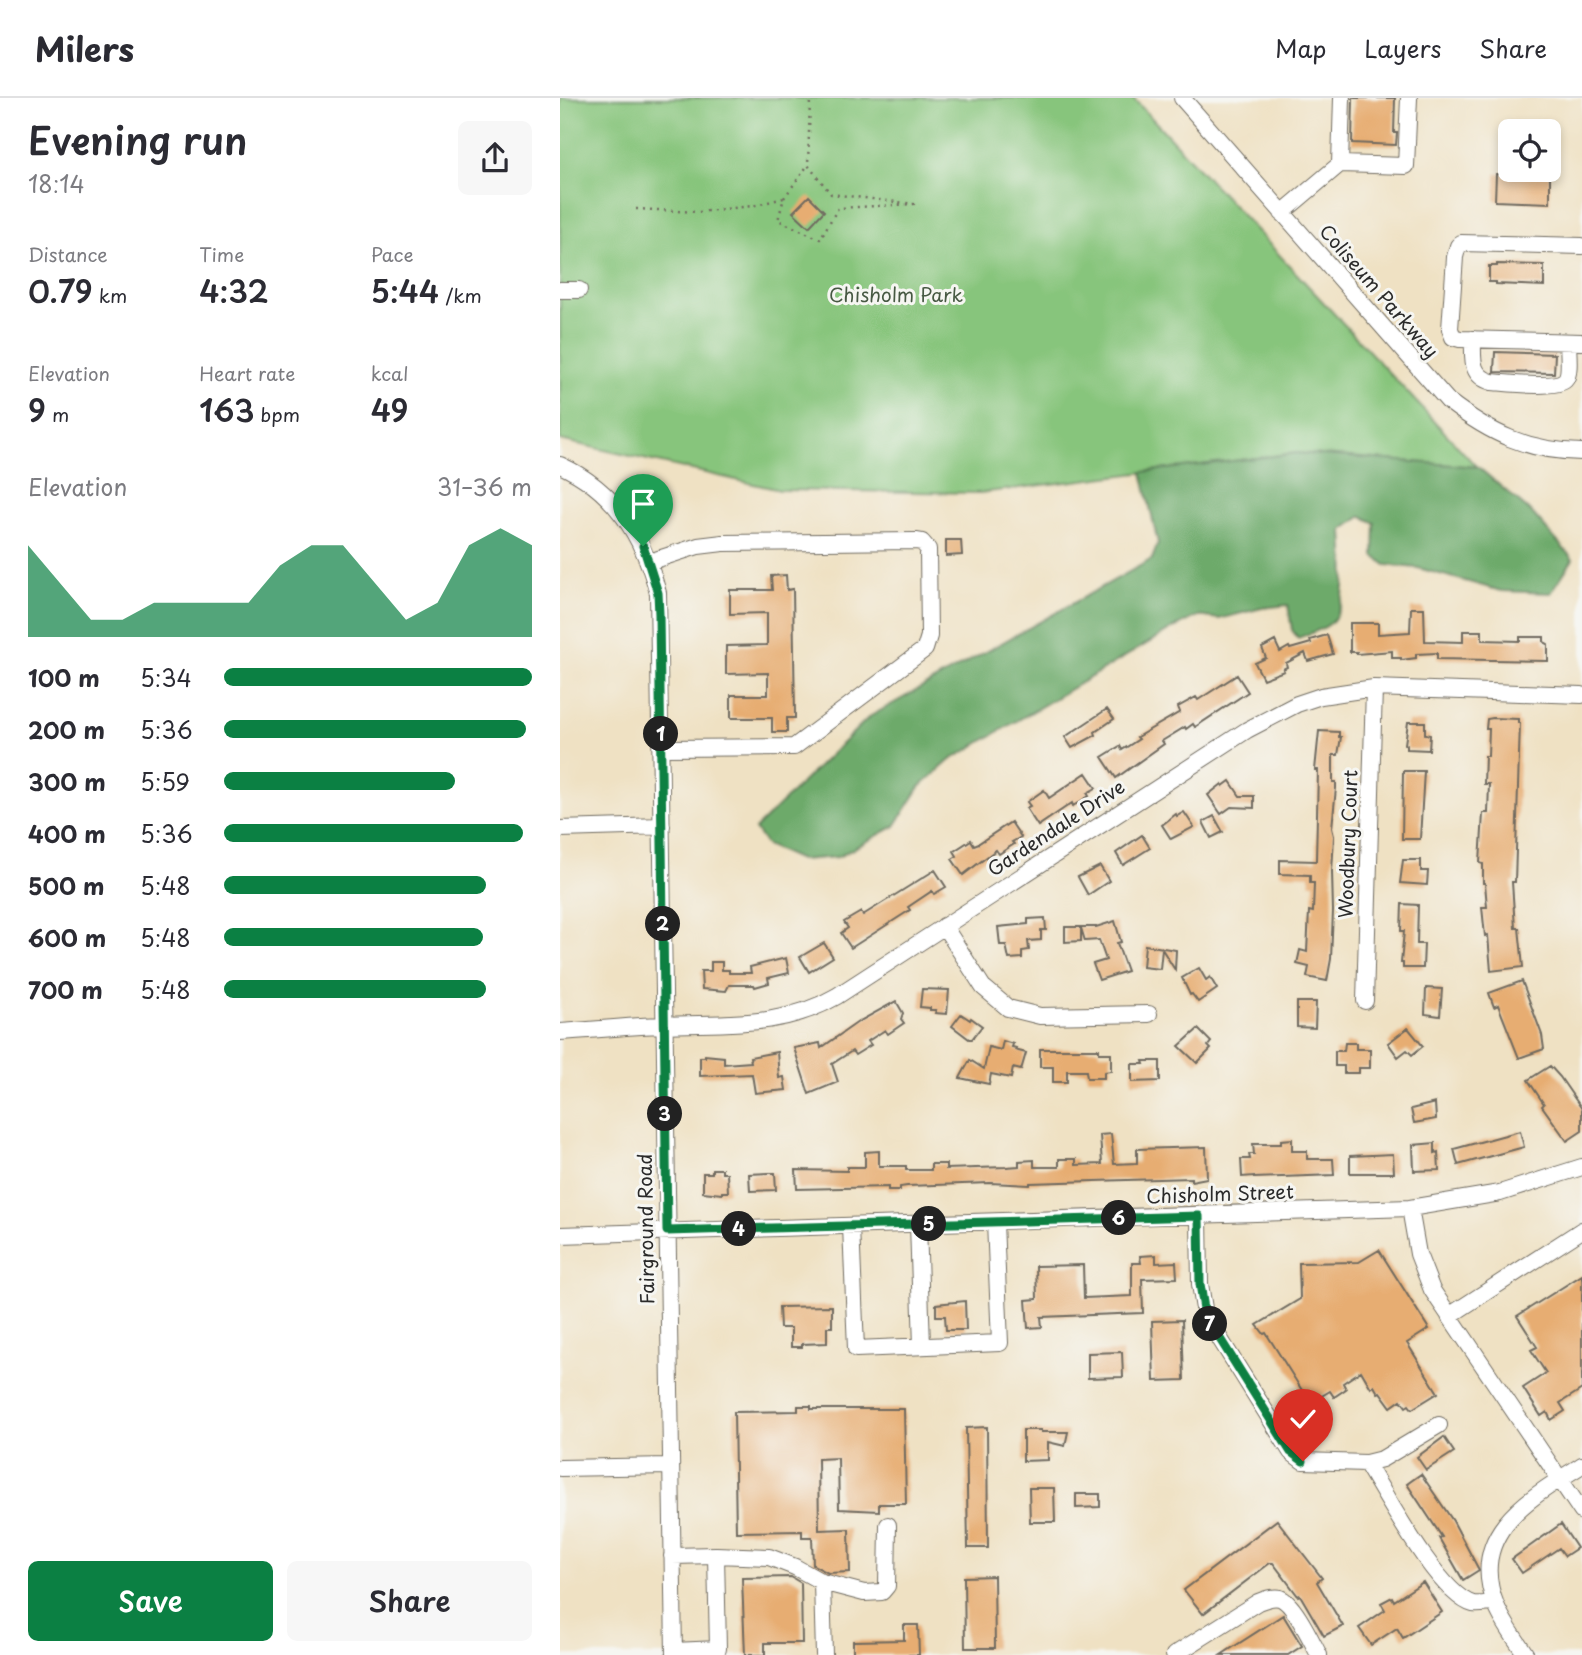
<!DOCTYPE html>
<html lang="en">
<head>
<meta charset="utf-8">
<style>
  :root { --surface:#fff; --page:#f7f7f7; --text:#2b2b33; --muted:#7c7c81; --line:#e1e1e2; --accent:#0b8043 }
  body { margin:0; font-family:"Playpen Sans",sans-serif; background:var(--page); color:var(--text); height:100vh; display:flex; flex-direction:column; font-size:26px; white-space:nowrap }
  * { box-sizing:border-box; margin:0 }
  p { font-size:23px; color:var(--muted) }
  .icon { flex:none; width:38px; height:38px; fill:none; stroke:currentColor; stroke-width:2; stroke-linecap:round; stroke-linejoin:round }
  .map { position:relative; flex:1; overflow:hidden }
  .details { display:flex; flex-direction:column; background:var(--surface); width:560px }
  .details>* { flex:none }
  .tools { position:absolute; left:938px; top:21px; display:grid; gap:14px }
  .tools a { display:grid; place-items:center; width:63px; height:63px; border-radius:10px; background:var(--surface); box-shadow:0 4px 10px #0003; font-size:35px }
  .pin { position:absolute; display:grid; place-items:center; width:60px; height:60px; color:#fff; margin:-72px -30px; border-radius:50% 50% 50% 0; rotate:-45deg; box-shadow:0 0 7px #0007 }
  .pin .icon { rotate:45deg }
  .km { position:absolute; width:35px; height:35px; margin:-18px; border-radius:50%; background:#222; color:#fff; font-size:19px; line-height:35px; text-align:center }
  .round { display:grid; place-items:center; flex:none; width:74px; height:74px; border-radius:10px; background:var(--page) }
  .headline { display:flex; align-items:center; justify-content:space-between; height:119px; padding:0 28px }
  h1 { font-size:38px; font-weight:600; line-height:52px }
  .metrics { display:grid; grid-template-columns:repeat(3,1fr); gap:10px; height:119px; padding:7px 28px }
  .metrics div { display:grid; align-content:center }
  .metrics b { font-size:30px; font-weight:600 }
  .metrics small { font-size:19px; font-weight:400 }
  .metrics p { font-size:19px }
  .chart { height:196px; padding:14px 28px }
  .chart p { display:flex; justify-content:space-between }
  .chart svg { width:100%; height:126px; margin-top:7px; fill:var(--accent); opacity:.7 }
  .cta { display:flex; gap:14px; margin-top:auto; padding:14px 28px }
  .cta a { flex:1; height:80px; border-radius:10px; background:var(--accent); color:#fff; font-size:28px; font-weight:600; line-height:80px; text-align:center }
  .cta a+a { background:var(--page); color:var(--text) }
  ul { padding:0 28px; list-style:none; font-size:23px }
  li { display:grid; grid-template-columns:112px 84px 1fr; align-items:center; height:52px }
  li i { height:18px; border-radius:9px; background:var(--accent) }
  header { display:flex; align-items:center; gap:42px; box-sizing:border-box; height:98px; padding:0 35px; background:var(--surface); border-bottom:2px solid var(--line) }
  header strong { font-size:33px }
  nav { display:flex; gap:38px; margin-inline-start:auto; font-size:24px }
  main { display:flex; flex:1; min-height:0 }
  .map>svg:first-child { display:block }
  .green { fill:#87c57b; stroke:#597853; stroke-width:2 }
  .forest { fill:#6daa6b; stroke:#4c6a4b; stroke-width:2 }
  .building { fill:#e7ad72 }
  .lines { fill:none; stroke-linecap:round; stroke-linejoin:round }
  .minor-casing { stroke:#706b60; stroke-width:18 }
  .path { stroke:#706b60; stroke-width:2.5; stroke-dasharray:2 5; stroke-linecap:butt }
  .minor { stroke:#fff; stroke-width:16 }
  .route-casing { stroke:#fff; stroke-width:14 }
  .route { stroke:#0b8043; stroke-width:9 }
  .labels { text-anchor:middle; stroke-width:6; stroke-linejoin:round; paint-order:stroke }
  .street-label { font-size:19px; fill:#2b2b2b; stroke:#f6f6f2 }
  .park-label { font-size:19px; fill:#475943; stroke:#f6f6f2 }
</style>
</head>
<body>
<header>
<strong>Milers</strong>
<nav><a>Map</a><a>Layers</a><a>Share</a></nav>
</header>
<main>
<section class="details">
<div class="headline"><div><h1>Evening run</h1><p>18:14</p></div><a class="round"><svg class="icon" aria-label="share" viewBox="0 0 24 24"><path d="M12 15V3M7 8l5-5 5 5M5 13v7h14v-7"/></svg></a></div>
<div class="metrics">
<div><p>Distance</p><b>0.79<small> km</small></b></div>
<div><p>Time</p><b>4:32</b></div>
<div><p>Pace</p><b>5:44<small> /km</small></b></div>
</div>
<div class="metrics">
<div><p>Elevation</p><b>9<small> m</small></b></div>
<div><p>Heart rate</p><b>163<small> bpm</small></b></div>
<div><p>kcal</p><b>49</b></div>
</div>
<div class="chart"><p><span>Elevation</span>31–36 m</p>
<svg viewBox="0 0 160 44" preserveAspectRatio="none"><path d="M0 44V12L10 25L20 38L30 38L40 32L50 32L60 32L70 32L80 19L90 12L100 12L110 25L120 38L130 32L140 12L150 6L160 12V44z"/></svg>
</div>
<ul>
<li><b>100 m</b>5:34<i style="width:100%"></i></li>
<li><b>200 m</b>5:36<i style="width:98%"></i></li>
<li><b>300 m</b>5:59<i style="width:75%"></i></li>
<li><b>400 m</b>5:36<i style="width:97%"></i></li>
<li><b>500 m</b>5:48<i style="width:85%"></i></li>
<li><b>600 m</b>5:48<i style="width:84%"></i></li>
<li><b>700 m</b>5:48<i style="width:85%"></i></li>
</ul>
<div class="cta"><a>Save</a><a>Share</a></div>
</section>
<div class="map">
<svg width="1022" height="1557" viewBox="0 0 1022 1557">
  <rect width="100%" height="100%" fill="#f6f6f2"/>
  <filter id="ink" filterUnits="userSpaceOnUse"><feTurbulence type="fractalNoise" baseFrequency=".0143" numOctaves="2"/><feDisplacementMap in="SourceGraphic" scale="14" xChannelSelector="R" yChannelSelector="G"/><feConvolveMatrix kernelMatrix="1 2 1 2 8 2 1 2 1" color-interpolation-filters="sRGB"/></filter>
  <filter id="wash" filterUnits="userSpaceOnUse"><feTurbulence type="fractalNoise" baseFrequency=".00686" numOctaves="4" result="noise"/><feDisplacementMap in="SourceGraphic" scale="28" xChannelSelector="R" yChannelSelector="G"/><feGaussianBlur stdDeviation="1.57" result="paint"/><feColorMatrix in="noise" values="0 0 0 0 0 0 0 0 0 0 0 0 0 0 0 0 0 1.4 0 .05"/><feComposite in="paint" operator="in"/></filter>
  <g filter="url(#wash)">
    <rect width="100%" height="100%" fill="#efe1c3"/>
    <path class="green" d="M0,0H573L917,369L737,355L420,395L220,392L0,342Z"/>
    <path class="forest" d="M737,355L918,369L973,416L1013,461L991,495L941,493L858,470L826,467L814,458L815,425L802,418L783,432C784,457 791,510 768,527C760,533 747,536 738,540L732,532L728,507L702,510L659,521L638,518L612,531L389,663L360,689L335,728L278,759L240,762L206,747L195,731L309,619L592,461L598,445L582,374Z"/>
    <g id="blocks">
      <path class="building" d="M793,0H835L834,35H837L836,47L792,45Z
        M936,76L990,77V105L935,103Z
        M249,98L264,113L249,129L233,114Z
        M937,166L984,167V188L936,186V184H929V168H937Z
        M935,254L995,256L994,275L934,274Z
        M386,442H401L402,457L386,458Z
        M226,477L227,492L233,491L235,620H227V634H212V620H171V597H208V575L166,576V548L207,547V515L170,516V492H212L211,478Z
        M851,510H864L865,543L903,544V533H922V542L960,543V539H984V544L988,546V563L877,561V555L856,556V560L841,562V560H832V553L797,556V554H790V525H818V536L850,534Z
        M767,537L773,556L748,563L745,555L726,565L727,569L723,571L724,573L703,581L695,565L706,560L702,550L715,543L720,554L729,549L730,551L751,545L750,542Z
        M677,577L688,594L635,629L633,626L626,631L625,629L602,643L604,646L556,680L542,659L560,648L562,652L579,641L577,639L620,614L618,609L636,599L638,602Z
        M547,611L554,621L535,634L536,637L512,650L505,639Z
        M933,620L958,621V625H960L955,784H952L955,830H959L963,869L931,873L928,837L925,838L922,809H927L925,785H923V766L920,765L923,715H928L929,686H924L925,658H928L929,631H926L927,621Z
        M848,624H865V636L870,637L869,652L847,651V647L845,646Z
        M759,633L779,634V639H781L778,657H773V684H776V690L772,730L774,738L772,773L773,813L771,861L767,883L747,879L749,869L737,866L740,852L747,854L749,813L753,814L754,785H750V777L720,776V762L756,763L758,672H755Z
        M843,673H864L860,741H842Z
        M526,675L536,690L527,695L529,698L513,708L512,705L478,728L466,710L470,708L467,704L484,692L489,700Z
        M670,683L680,698H694V710L671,709L661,716L648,697L662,686L663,688Z
        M624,714L634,729L611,741L602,727L616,716L617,718Z
        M654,718L663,734L651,740L643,724Z
        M451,724L461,739L452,744L454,746L439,756L436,752L403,777L392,761L397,758L394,753L411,742L414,747L419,745Z
        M582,737L590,750L563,767L556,755Z
        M843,762H861V773H868L867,787L840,785Z
        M540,768L549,783L528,797L518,779Z
        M375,772L386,789L374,796L372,793L348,809L350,812L291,850L281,835L288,830L284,824L301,814L303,817Z
        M842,806L858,807L857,846H864L863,870H843V865H841L844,833H841Z
        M485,820L486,832H481V842L468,843L469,852L462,853V860L449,861L446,847H440L438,829L468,826V821Z
        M555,823L561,844L557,845L567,873L539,882L533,866L546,862L539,842L525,843L521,830V843L505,844V829H536Z
        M264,845L273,859L249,874L240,859Z
        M585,847L616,852L615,872L602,851L600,871L583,869Z
        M226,860L229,875L208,880L209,885L195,889L194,887H169L166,893L142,891L141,873H151V864H162V872H169V875H191L190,869Z
        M639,870L646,882L650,879L657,891L638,904L632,896L630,897L622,880Z
        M962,883L982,937L984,951L959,960L938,907L934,909L929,895Z
        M866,890L882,891L880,918L865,916Z
        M362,891L389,892L387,916L375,915L376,912H370V910L360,909Z
        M336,903L343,915L341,921L344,925L328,936L325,932L308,943L311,947L295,957L292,953L272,966L278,984L249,996L234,950L260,945L261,950L298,924Z
        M737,904H756L755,930L737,929Z
        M401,916L410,922L411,920L422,928L412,941H409L392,928Z
        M848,930L863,948L852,957L847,952L838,959L828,945Z
        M638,931L651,944L648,948L651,951L637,965L619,948Z
        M443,943L453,946L452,949L456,950L455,952L466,955L461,972L453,970L451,980L431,976L429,986L400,980L410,962L424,971L429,949L441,952Z
        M785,945H796V951H810V970H799V975H784V968H775V953H784Z
        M480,951H539V955H551V973L544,974V980H527L526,973H507V984H493V969H480Z
        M217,954L219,980L224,979L226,992L195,995L192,976L140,978V959H145V957L164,959V966L191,964L190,959Z
        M583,963H600V983L572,984V966H584Z
        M990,968L1000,979L1022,1011V1033L1007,1043L982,1008L984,1006L968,982Z
        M875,1005L876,1021L854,1025L851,1011Z
        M960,1033L964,1049L898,1067L894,1051Z
        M551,1036L554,1066L577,1065V1051L646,1049L647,1080L631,1083V1080L470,1085V1087L430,1085L347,1088L340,1089V1092H328V1089L237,1091L236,1072L287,1073V1069H305V1054L319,1053V1068H346V1072H371V1066H386V1071L446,1069L459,1068V1063L474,1062V1069H499V1061H516V1067L542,1066L540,1037Z
        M732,1041V1053H747V1061H773L774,1077L694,1080V1078L682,1079L681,1061H690L689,1056H694L693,1046H721V1042Z
        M875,1045V1055L878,1054L879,1072L854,1073L853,1047Z
        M833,1056L834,1075H790V1058Z
        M152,1071H162V1075H167L168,1094H162V1096L143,1094V1075H152Z
        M209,1075H215L216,1092L190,1093L189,1076Z
        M819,1152L869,1231L847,1245L878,1295L852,1311L849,1307L846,1309L841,1302L831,1309L820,1294L818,1295L814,1288L811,1290L801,1273L783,1285L786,1291L774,1299L770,1293L750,1305L706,1235L704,1236L697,1227L740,1201L739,1165L799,1164Z
        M596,1157V1165L616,1164L617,1180L582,1181L583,1215L481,1219L482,1229L468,1230L466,1202L477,1201L476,1168L523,1167L524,1200L572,1198V1165H581L580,1158Z
        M1022,1177V1291L1000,1305L1005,1313L991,1322L987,1314L981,1318L963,1290L986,1275L971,1252L977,1249L957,1218Z
        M405,1203L406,1232H386L385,1218H376V1206Z
        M272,1208V1229H267V1245L242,1246V1249H231V1230H220L219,1209Z
        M622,1222L624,1282L594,1283L592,1223Z
        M562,1254L563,1279L528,1280V1255Z
        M238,1308H251V1311H344L346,1406H319V1413L279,1411L278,1360L258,1361L259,1432L289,1431L290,1474L268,1475L253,1467L252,1439H242V1433L176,1434L174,1314L238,1313Z
        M427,1329L428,1450H408L406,1330Z
        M463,1332H481V1334H508L505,1348L488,1344V1362L463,1363Z
        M884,1339L894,1354L866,1372L857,1359Z
        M861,1376L893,1423L919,1472L903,1482L879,1440L882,1439L847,1386Z
        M469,1390H494L495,1424H470Z
        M516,1396H540V1409L516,1410Z
        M717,1422L762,1480L757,1484L783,1528L764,1538L740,1497L738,1498L713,1465H710L643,1516L624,1492Z
        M1001,1426L1017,1450L1005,1458L999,1450L962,1475L952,1461Z
        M434,1478L435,1550H405L404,1479Z
        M231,1479L241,1485L242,1545H205V1557H185L182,1480Z
        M863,1484L882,1514L843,1540L837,1530L811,1547L799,1530L825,1512L821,1505L832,1499L834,1503Z
        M723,1517L742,1548L728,1557H661Z
        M344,1527H358L359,1557H293V1543L344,1542Z"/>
    </g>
  </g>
  <g filter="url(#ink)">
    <use href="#blocks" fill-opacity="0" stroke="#706b60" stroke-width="2"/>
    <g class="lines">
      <g class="minor-casing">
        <path id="minor" d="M622,0L888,303C931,336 967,353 1022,354
          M780,66L782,0
          M722,115L780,66L846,68L849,0
          M1022,148L901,145L898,148L895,159L890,231L893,239L900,241L1022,244
          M0,192H19
          M913,241C913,261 910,278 932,284C946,285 996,291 1005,282C1011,276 1008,253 1008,244
          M0,367C55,392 83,438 98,495L114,1557
          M89,464L138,448L163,445L356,443L362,444L368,451L369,538L365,551L234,649L101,650
          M0,731L102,728
          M384,828L423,889L448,910L480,918L589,916
          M805,903L814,590
          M0,934C34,932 69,928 103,927C165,924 221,931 277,898L687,632L737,606L761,598L814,590L1022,597
          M850,1110L858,1156L872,1192L1022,1414
          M639,1118L640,1186L645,1217L731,1354L743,1363L806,1365L822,1361L879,1327
          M358,1126L362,1248
          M291,1128L296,1251L440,1245L435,1124
          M0,1137L850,1110L940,1095L1022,1069
          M889,1218L1022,1132
          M806,1365C826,1397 879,1497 913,1506C920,1507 929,1505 935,1505
          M0,1370L110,1368
          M156,1457L209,1459L235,1469L262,1484L264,1557
          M112,1458L156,1457L158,1551L114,1553
          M262,1484L304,1495L322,1494L327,1488L328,1427
          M614,1557L698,1504C705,1501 713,1498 720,1500C734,1505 752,1544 759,1557
          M966,1557C956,1541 943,1525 936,1507C906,1434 972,1399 1022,1367"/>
      </g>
      <path class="path" d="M224,100L248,67
        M76,111L138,114L192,108L224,100L218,122L260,141L278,110L354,106L271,96L248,67L250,0"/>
      <use href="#minor" class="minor"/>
    </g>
  </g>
  <g class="lines" filter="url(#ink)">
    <g class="route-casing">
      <path id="route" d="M83,448L98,495L99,516L107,1133L639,1118L640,1186L645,1217L731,1354L743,1363"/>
    </g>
    <use href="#route" class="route"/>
  </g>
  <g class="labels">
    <g class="street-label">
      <text transform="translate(819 193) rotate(49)" y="7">Coliseum Parkway</text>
      <text transform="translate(496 730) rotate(-33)" y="7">Gardendale Drive</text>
      <text transform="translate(788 746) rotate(-88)" y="7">Woodbury Court</text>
      <text transform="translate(660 1096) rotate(-2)" y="7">Chisholm Street</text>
      <text transform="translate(86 1131) rotate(-91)" y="7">Fairground Road</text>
    </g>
    <g class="park-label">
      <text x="336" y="204">Chisholm Park</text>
    </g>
  </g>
</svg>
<div class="tools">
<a><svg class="icon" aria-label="locate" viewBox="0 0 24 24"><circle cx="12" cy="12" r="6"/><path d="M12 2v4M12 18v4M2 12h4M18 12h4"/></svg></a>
</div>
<div class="pin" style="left:83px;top:448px;background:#1e9e55"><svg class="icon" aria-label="arrive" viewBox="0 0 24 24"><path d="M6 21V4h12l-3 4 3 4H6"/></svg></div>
<div class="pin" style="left:743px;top:1363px;background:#d93025"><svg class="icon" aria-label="check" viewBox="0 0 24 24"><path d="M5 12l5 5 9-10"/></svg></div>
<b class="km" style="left:101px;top:636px">1</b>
<b class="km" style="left:103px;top:826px">2</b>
<b class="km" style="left:105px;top:1016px">3</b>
<b class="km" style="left:179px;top:1131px">4</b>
<b class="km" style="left:369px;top:1126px">5</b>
<b class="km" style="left:559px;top:1120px">6</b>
<b class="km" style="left:650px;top:1226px">7</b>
</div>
</main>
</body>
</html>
